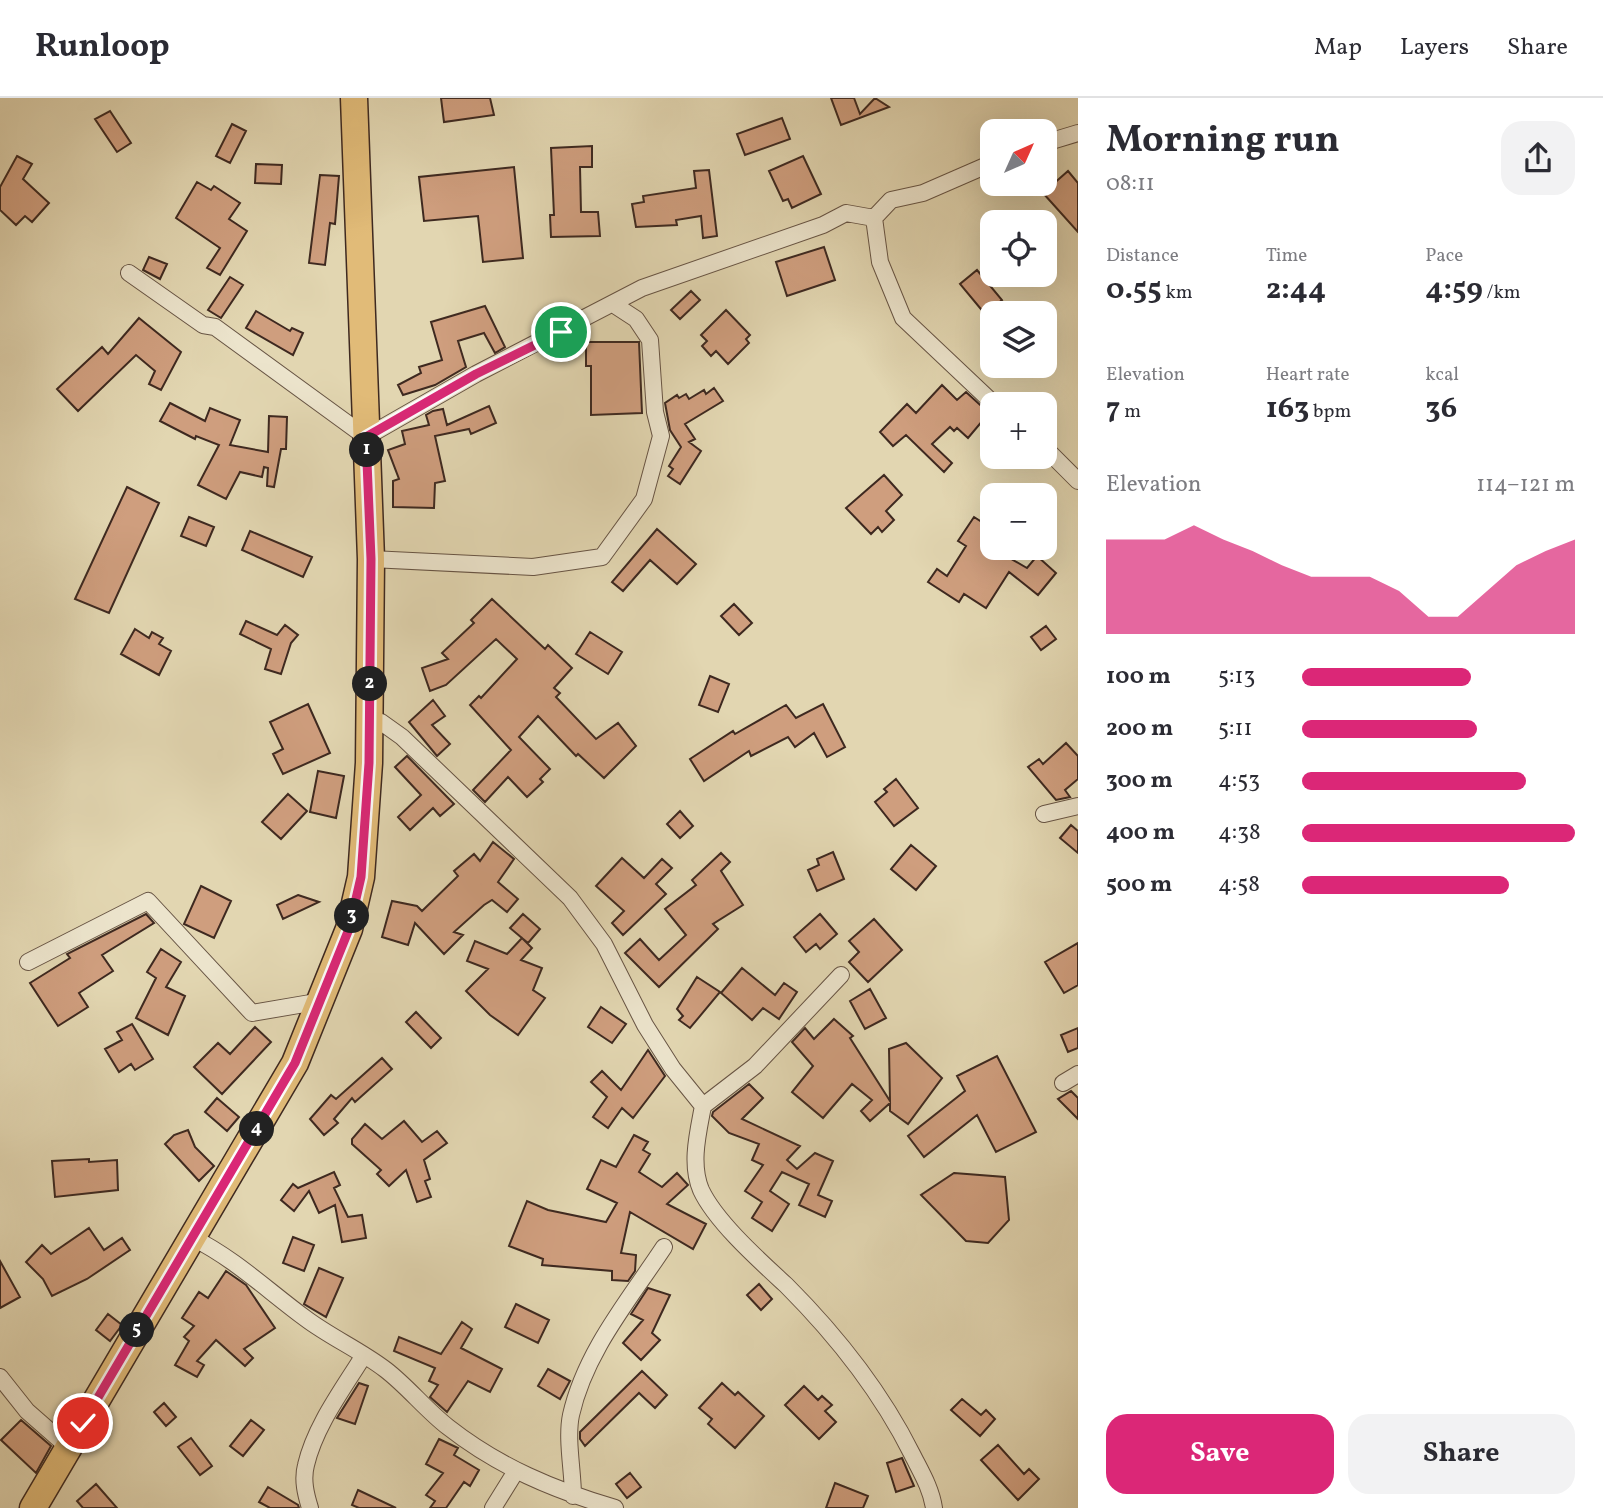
<!DOCTYPE html>
<html lang="en">
<head>
<meta charset="utf-8">
<style>
  :root { --surface:#fff; --page:#f2f2f3; --text:#2b2b33; --muted:#7c7c81; --line:#e1e1e2; --accent:#db2777 }
  body { margin:0; font-family:Vollkorn,serif; background:var(--page); color:var(--text); height:100vh; display:flex; flex-direction:column; font-size:26px; white-space:nowrap }
  * { box-sizing:border-box; margin:0 }
  p { font-size:23px; color:var(--muted) }
  .icon { flex:none; width:38px; height:38px; fill:none; stroke:currentColor; stroke-width:2; stroke-linecap:round; stroke-linejoin:round }
  .map { position:relative; flex:1; overflow:hidden }
  .drawer { display:flex; flex-direction:column; background:var(--surface); width:525px }
  .drawer>* { flex:none }
  .needle { width:46px; rotate:45deg }
  .controls { position:absolute; left:980px; top:21px; display:grid; gap:14px }
  .controls a { display:grid; place-items:center; width:77px; height:77px; border-radius:14px; background:var(--surface); box-shadow:0 7px 28px #0002; font-size:35px }
  .pin { position:absolute; display:grid; place-items:center; width:60px; height:60px; color:#fff; margin:-30px; border:4px solid #fff; border-radius:50%; box-shadow:0 2px 7px #0007 }
  .km { position:absolute; width:35px; height:35px; margin:-18px; border-radius:50%; background:#222; color:#fff; font-size:19px; line-height:35px; text-align:center }
  .round { display:grid; place-items:center; flex:none; width:74px; height:74px; border-radius:21px; background:var(--page) }
  .summary { display:flex; align-items:center; justify-content:space-between; height:119px; padding:0 28px }
  h1 { font-size:38px; font-weight:700; line-height:52px }
  .figures { display:grid; grid-template-columns:repeat(3,1fr); gap:10px; height:119px; padding:7px 28px }
  .figures div { display:grid; align-content:center }
  .figures b { font-size:30px; font-weight:700 }
  .figures small { font-size:19px; font-weight:400 }
  .figures p { font-size:19px }
  .chart { height:196px; padding:14px 28px }
  .chart p { display:flex; justify-content:space-between }
  .chart svg { width:100%; height:126px; margin-top:7px; fill:var(--accent); opacity:.7 }
  .cta { display:flex; gap:14px; margin-top:auto; padding:14px 28px }
  .cta a { flex:1; height:80px; border-radius:21px; background:var(--accent); color:#fff; font-size:28px; font-weight:700; line-height:80px; text-align:center }
  .cta a+a { background:var(--page); color:var(--text) }
  ul { padding:0 28px; list-style:none; font-size:23px }
  li { display:grid; grid-template-columns:112px 84px 1fr; align-items:center; height:52px }
  li i { height:18px; border-radius:9px; background:var(--accent) }
  header { display:flex; align-items:center; gap:42px; box-sizing:border-box; height:98px; padding:0 35px; background:var(--surface); border-bottom:2px solid var(--line) }
  header strong { font-size:33px }
  nav { display:flex; gap:38px; margin-inline-start:auto; font-size:24px }
  main { display:flex; flex:1; min-height:0 }
  .map>svg:first-child { display:block }
  .building { fill:#cf9e7e; stroke:#3e2920; stroke-width:2 }
  .lines { fill:none; stroke-linecap:round; stroke-linejoin:round }
  .street-casing { stroke:#675444; stroke-width:18 }
  .primary-casing { stroke:#3e2920; stroke-width:29 }
  .street { stroke:#ece4cc; stroke-width:16 }
  .primary { stroke:#e1bb78; stroke-width:26 }
  .route-casing { stroke:#fff; stroke-width:14 }
  .route { stroke:#db2777; stroke-width:9 }
</style>
</head>
<body>
<header>
<strong>Runloop</strong>
<nav><a>Map</a><a>Layers</a><a>Share</a></nav>
</header>
<main>
<div class="map">
<svg width="1078" height="1410" viewBox="0 0 1078 1410">
  <rect width="100%" height="100%" fill="#e2d6b1"/>
  <filter id="stains"><feTurbulence type="fractalNoise" baseFrequency=".00286" numOctaves="4"/><feColorMatrix values="0 0 0 0 .2 0 0 0 0 .09 0 0 0 0 .02 0 0 0 .5 -.17"/></filter>
  <radialGradient id="worn" r=".72"><stop offset=".6" stop-color="#630" stop-opacity="0"/><stop offset="1" stop-color="#630" stop-opacity=".3"/></radialGradient>
  <path class="building" d="M441,0H490L494,17L444,24Z
    M831,0H854L860,16L875,0L889,9L841,27Z
    M110,13L131,45L117,54L95,21Z
    M782,20L790,41L745,57L737,36Z
    M232,26L246,33L230,65L216,58Z
    M592,48V69H580L581,114H598L600,138L551,139L550,117H554L551,50Z
    M17,58L32,66L23,81L49,105L32,124L25,118L16,127L0,112V89Z
    M803,58L821,96L792,110L788,101L783,103L769,73Z
    M256,66L282,67L281,86L255,85Z
    M514,69L523,160L483,164L478,118L424,123L419,79Z
    M709,72L717,138L703,140L701,118L676,122L677,127L636,129L632,106L644,104L643,98L696,90L694,73Z
    M1068,73L1078,85V134L1043,95Z
    M320,77L339,78L335,126L330,125L325,167L309,165Z
    M197,84L211,92L214,88L240,105L229,121L247,133L220,177L207,170L220,150L176,120Z
    M824,149L835,182L787,198L776,164Z
    M149,159L167,166L160,181L143,172Z
    M977,172L1002,202L985,216L960,186Z
    M230,179L243,187L221,220L208,212Z
    M691,193L700,202L680,221L671,212Z
    M485,208L505,249L495,255L484,235L458,243L466,269L435,287L403,297L398,287L421,275L419,269L442,262L431,224Z
    M726,212L750,237L746,241L749,245L728,266L716,253L711,258L702,248L707,243L701,237Z
    M256,213L290,233L292,230L303,235L293,257L246,230Z
    M139,220L181,254L161,292L149,286L155,273L136,257L78,313L57,291L102,249L108,256Z
    M586,244H639L642,315L591,317V268H586Z
    M942,287L957,302L966,294L989,315L968,340L957,330L954,333L950,329L932,346L952,365L944,374L906,337L893,348L880,334L907,306L916,315Z
    M714,290L723,303L685,326L695,341L689,344L701,353L680,386L668,378L673,371L669,368L681,349L670,332L665,305L677,297L679,300L686,296L689,301L704,292L706,296Z
    M170,305L205,323L210,310L240,322L230,347L268,354L269,318L287,319L286,351H281L274,389L267,388L268,370L264,369L262,379L240,374L226,401L198,387L219,347L196,338L195,341L160,323Z
    M489,308L496,325L471,336L469,331L435,338L445,383L435,385L434,410L393,409V383L399,381L388,352L405,346L402,333L429,327L426,317L433,313L443,311L447,327Z
    M884,377L902,397L886,413L894,422L882,434L878,429L871,436L846,410Z
    M127,389L159,405L109,515L75,501Z
    M992,407V450L1027,470L1037,458L1056,475L1038,497L1009,474L986,510L964,496L959,504L928,484L937,471L947,478L966,448L958,443L974,419L982,424Z
    M189,419L214,429L206,448L181,438Z
    M657,431L696,466L677,486L650,462L623,493L612,484Z
    M250,433L312,459L303,479L242,452Z
    M492,501L545,551L548,547L572,570L554,590L560,595L556,599L596,641L618,625L636,648L604,680L578,656L576,658L538,618L519,639L550,671L540,681L543,684L527,699L508,679L485,704L473,692L511,652L470,607L479,598L481,600L517,561L496,541L446,587L430,593L422,570L448,561L442,555L474,525L471,522Z
    M734,506L752,525L739,537L721,518Z
    M246,523L277,537L285,527L298,537L291,545L281,576L265,571L271,551L240,536Z
    M1046,528L1056,541L1041,552L1031,539Z
    M135,531L149,540L152,534L163,540L159,546L171,553L159,577L121,556Z
    M590,534L622,554L608,576L576,556Z
    M710,578L729,586L718,614L699,607Z
    M433,602L445,618L432,627L450,646L437,658L409,624Z
    M308,606L330,655L283,676L273,656L283,651L270,624Z
    M823,606L845,649L827,659L814,635L795,649L788,639L751,658L749,653L704,683L690,661L733,633L735,636L786,607L796,620Z
    M1066,645L1078,658V681L1065,692L1070,699L1056,702L1028,669L1039,661L1043,666Z
    M407,658L454,706L440,718L433,710L410,732L398,719L421,697L395,669Z
    M318,673L344,678L336,720L310,714Z
    M896,681L918,710L894,728L875,704L887,694L884,691Z
    M288,696L307,713L281,741L262,724Z
    M680,713L693,728L680,740L667,726Z
    M1071,727L1078,733V755L1060,740Z
    M493,744L514,761L498,784L518,801L507,814L492,802L484,807L454,834L463,837L444,856L415,825L408,847L382,839L392,803L417,808L422,813L458,778L454,773L474,756L480,763Z
    M911,747L936,768L916,792L891,771Z
    M833,754L844,781L817,793L808,772L819,767L817,761Z
    M721,755L730,764L721,773L743,807L713,826L718,831L659,889L625,855L640,841L659,862L686,837L665,811L696,787L692,782Z
    M622,760L644,780L662,761L672,770L656,786L666,796L623,837L612,825L624,813L596,788Z
    M201,788L231,803L214,840L184,826Z
    M298,797L319,804L283,821L277,807Z
    M146,816L154,825L102,857L113,873L79,895L88,909L58,928L30,885L70,860L67,856Z
    M523,816L540,831L528,845L510,830Z
    M820,816L837,836L820,851L816,846L806,854L794,839Z
    M874,821L902,852L868,884L849,864L859,854L849,843Z
    M522,840L532,850L521,862L542,870L533,892L545,900L518,937L490,917L466,893L488,871L467,863L475,843L507,856Z
    M1078,845V887L1064,895L1045,864Z
    M161,851L181,864L166,889L185,898L168,937L136,920L156,880L147,874Z
    M742,870L775,897L784,885L797,894L779,921L763,910L752,922L721,895Z
    M697,879L720,894L690,930L679,922L683,918L677,911Z
    M870,891L886,920L865,931L850,903Z
    M601,909L626,926L612,945L588,929Z
    M416,914L441,940L431,950L406,924Z
    M834,921L853,938L850,940L890,1003L889,951L906,945L942,980L908,1026L890,1013V1005L870,1023L861,1013L872,1002L852,986L823,1020L792,994L813,968L792,944L805,930L814,941Z
    M132,926L153,961L135,972L131,966L119,974L105,951L122,942L117,934Z
    M255,929L271,944L222,996L194,969L218,945L230,956Z
    M1078,930V950L1068,954L1061,937Z
    M648,952L665,978L633,1020L622,1010L608,1030L593,1019L607,999L591,984L602,973L621,992Z
    M997,958L1036,1034L996,1054L977,1017L924,1059L908,1038L965,993L957,978Z
    M382,960L392,971L355,1004L352,1000L334,1021L338,1025L324,1037L310,1021L331,997L336,1001Z
    M749,986L763,1000L742,1021L800,1048L787,1062L797,1071L815,1055L833,1063L818,1097L832,1103L825,1119L799,1107L809,1086L782,1074L770,1093L789,1106L772,1133L752,1120L762,1104L745,1093L763,1067L752,1062L759,1046L729,1035L712,1018L713,1014Z
    M1071,993L1078,1000V1021L1058,1001Z
    M217,1000L239,1019L227,1033L205,1014Z
    M404,1023L422,1044L437,1033L447,1045L424,1062L430,1081L425,1083L431,1099L417,1104L406,1072L389,1088L377,1076L381,1072L352,1046V1041L365,1026L382,1041Z
    M188,1032L195,1049L214,1068L199,1083L165,1046L174,1037Z
    M634,1037L648,1044L643,1052L650,1056L639,1074L662,1089L677,1075L688,1087L667,1106L706,1126L693,1151L630,1114L621,1155L636,1157L635,1173L628,1183L612,1182V1173L542,1167L543,1161L509,1148L527,1103L548,1112L606,1124L617,1105L587,1091L601,1062L616,1069Z
    M89,1061V1064L117,1062L118,1092L55,1099L52,1063Z
    M334,1074L340,1087L334,1090L348,1119L362,1117L366,1140L342,1144L335,1107L319,1115L309,1093L294,1113L281,1102L293,1086L298,1090Z
    M954,1075L1005,1079L1009,1122L988,1145L966,1143L921,1097Z
    M89,1130L104,1152L122,1140L130,1152L87,1181L52,1198L43,1181L26,1164L42,1147L51,1156Z
    M293,1139L314,1147L304,1173L283,1165Z
    M0,1163L20,1199L0,1210Z
    M319,1170L343,1180L326,1219L304,1206Z
    M226,1173L246,1187L275,1230L244,1251L253,1260L245,1268L216,1242L197,1263L204,1267L197,1279L175,1267L189,1243L184,1239L194,1228L182,1220L199,1194L208,1200Z
    M759,1186L772,1201L761,1212L747,1197Z
    M648,1190L670,1197L652,1235L660,1242L641,1262L623,1245L643,1222L631,1216Z
    M516,1206L549,1222L538,1245L505,1229Z
    M108,1216L122,1227L110,1243L96,1232Z
    M462,1224L472,1231L461,1250L502,1271L490,1294L468,1283L447,1314L430,1299L438,1287L429,1283L435,1270L394,1253L399,1239L441,1256Z
    M548,1271L570,1283L560,1301L538,1288Z
    M642,1273L667,1297L655,1310L639,1295L585,1348L580,1341V1334Z
    M359,1285L368,1288L355,1326L337,1320Z
    M722,1285L735,1297L738,1294L764,1318L735,1350L708,1326L712,1321L699,1310Z
    M804,1288L818,1302L822,1298L832,1307L825,1313L836,1324L819,1341L785,1307Z
    M962,1301L981,1317L986,1312L995,1321L980,1338L951,1312Z
    M164,1305L176,1319L166,1328L154,1314Z
    M21,1322L51,1348L36,1375L1,1342Z
    M251,1322L264,1332L243,1358L230,1348Z
    M191,1340L212,1368L200,1377L178,1349Z
    M439,1341L458,1350L454,1357L479,1372L470,1388L464,1384L446,1410H430L435,1403L426,1397L443,1375L426,1366Z
    M998,1347L1024,1376L1029,1371L1039,1381L1018,1402L981,1362Z
    M902,1360L914,1388L896,1394L887,1365Z
    M630,1375L641,1389L627,1400L616,1386Z
    M835,1385L868,1398L863,1410H826Z
    M96,1386L117,1410H83L77,1403Z
    M268,1389L298,1407L299,1410H270L259,1404Z
    M358,1392L396,1410H359L352,1407Z"/>
  <g class="lines">
    <g class="street-casing">
      <path id="street" d="M1045,45L1078,35
        M874,120L880,164L903,220L994,306
        M129,175L203,227L215,229L366,339L476,276L642,190L823,127L846,115L874,120L891,102L923,95L992,65
        M1045,350L1078,383
        M371,461L533,469L602,459L644,401L661,338L655,314L650,242L636,221L613,206
        M369,623L381,624L402,639L570,800L604,846L645,927L673,971L703,1008C698,1035 690,1066 701,1092C716,1124 760,1163 786,1187C837,1238 880,1292 912,1356C921,1374 931,1390 934,1410
        M1044,716L1078,708
        M28,864L148,803L252,915L322,903
        M1063,985L1078,976
        M703,1008L755,968L841,877
        M193,1140C235,1161 267,1192 305,1220C330,1239 360,1252 386,1272C408,1289 426,1312 448,1329C499,1369 554,1392 615,1410
        M0,1279L27,1313L68,1349
        M573,1398C573,1373 566,1341 571,1317C585,1254 629,1202 664,1149
        M310,1410C306,1397 302,1382 306,1367C315,1328 343,1291 364,1257
        M493,1410L516,1373"/>
    </g>
    <g class="primary-casing">
      <path id="primary" d="M33,1410L295,965L349,831L361,779L369,665L371,461L354,0"/>
    </g>
    <use href="#street" class="street"/>
    <use href="#primary" class="primary"/>
  </g>
  <g class="lines">
    <g class="route-casing">
      <path id="route" d="M83,1325L295,965L349,831L361,779L369,665L371,461L366,339L476,276L561,234"/>
    </g>
    <use href="#route" class="route"/>
  </g>
  <rect width="100%" height="100%" filter="url(#stains)"/>
  <rect width="100%" height="100%" fill="url(#worn)"/>
</svg>
<div class="controls">
<a><svg class="needle" viewBox="-14 -14 28 28"><path d="M0-13l5 13h-10z" fill="#e53935"/><path d="M0 13l5-13h-10z" fill="#7c7c81"/></svg></a>
<a><svg class="icon" aria-label="locate" viewBox="0 0 24 24"><circle cx="12" cy="12" r="6"/><path d="M12 2v4M12 18v4M2 12h4M18 12h4"/></svg></a>
<a><svg class="icon" aria-label="layers" viewBox="0 0 24 24"><path d="M12 4l9 5-9 5-9-5zM3 14l9 5 9-5"/></svg></a>
<a>+</a>
<a>−</a>
</div>
<div class="pin" style="left:561px;top:234px;background:#1e9e55"><svg class="icon" aria-label="arrive" viewBox="0 0 24 24"><path d="M6 21V4h12l-3 4 3 4H6"/></svg></div>
<div class="pin" style="left:83px;top:1325px;background:#d93025"><svg class="icon" aria-label="check" viewBox="0 0 24 24"><path d="M5 12l5 5 9-10"/></svg></div>
<b class="km" style="left:367px;top:352px">1</b>
<b class="km" style="left:370px;top:586px">2</b>
<b class="km" style="left:352px;top:818px">3</b>
<b class="km" style="left:257px;top:1031px">4</b>
<b class="km" style="left:137px;top:1232px">5</b>
</div>
<section class="drawer">
<div class="summary"><div><h1>Morning run</h1><p>08:11</p></div><a class="round"><svg class="icon" aria-label="share" viewBox="0 0 24 24"><path d="M12 15V3M7 8l5-5 5 5M5 13v7h14v-7"/></svg></a></div>
<div class="figures">
<div><p>Distance</p><b>0.55<small> km</small></b></div>
<div><p>Time</p><b>2:44</b></div>
<div><p>Pace</p><b>4:59<small> /km</small></b></div>
</div>
<div class="figures">
<div><p>Elevation</p><b>7<small> m</small></b></div>
<div><p>Heart rate</p><b>163<small> bpm</small></b></div>
<div><p>kcal</p><b>36</b></div>
</div>
<div class="chart"><p><span>Elevation</span>114–121 m</p>
<svg viewBox="0 0 160 44" preserveAspectRatio="none"><path d="M0 44V11L10 11L20 11L30 6L40 11L50 15L60 20L70 24L80 24L90 24L100 29L110 38L120 38L130 29L140 20L150 15L160 11V44z"/></svg>
</div>
<ul>
<li><b>100 m</b>5:13<i style="width:62%"></i></li>
<li><b>200 m</b>5:11<i style="width:64%"></i></li>
<li><b>300 m</b>4:53<i style="width:82%"></i></li>
<li><b>400 m</b>4:38<i style="width:100%"></i></li>
<li><b>500 m</b>4:58<i style="width:76%"></i></li>
</ul>
<div class="cta"><a>Save</a><a>Share</a></div>
</section>
</main>
</body>
</html>
